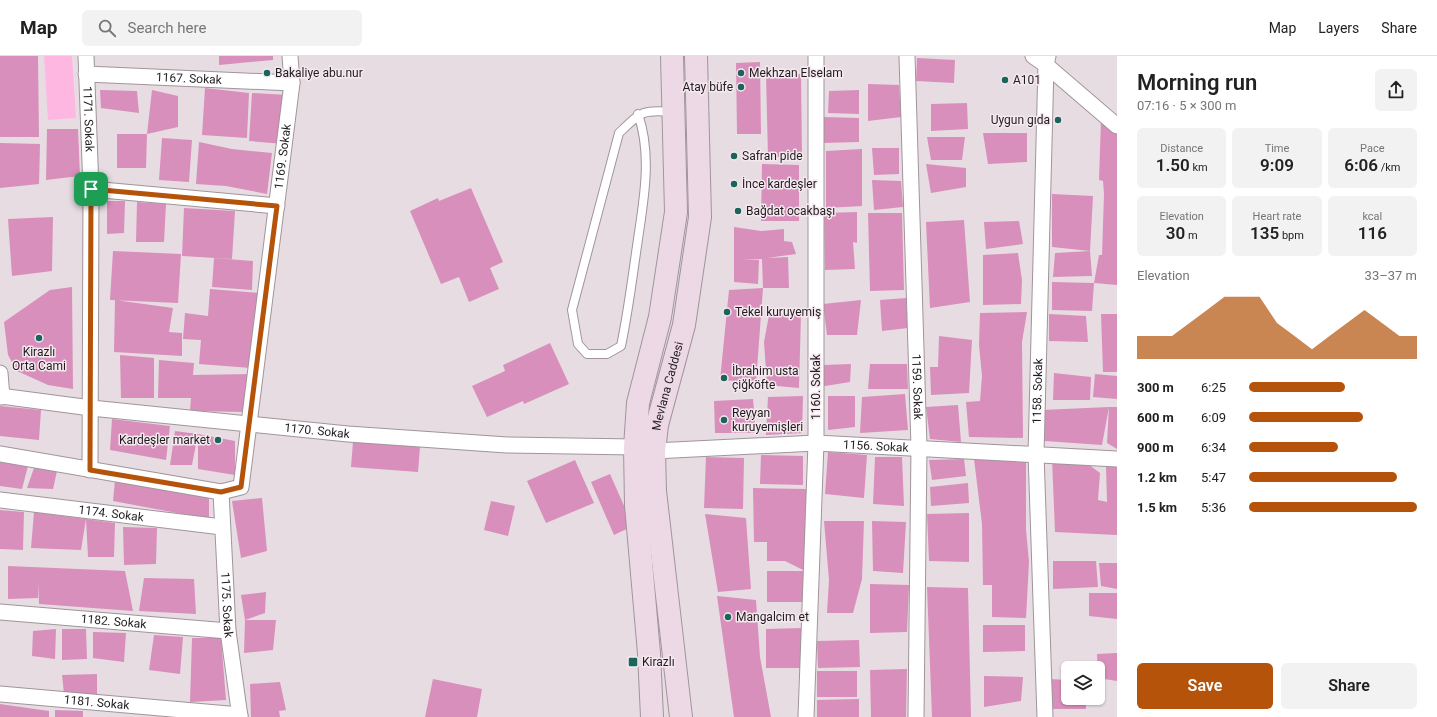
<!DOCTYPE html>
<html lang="en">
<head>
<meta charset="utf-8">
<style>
  :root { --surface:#fff; --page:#f2f2f2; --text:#222; --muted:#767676; --line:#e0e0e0; --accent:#b45309 }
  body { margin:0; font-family:Roboto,sans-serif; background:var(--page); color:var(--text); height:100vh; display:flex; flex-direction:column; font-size:15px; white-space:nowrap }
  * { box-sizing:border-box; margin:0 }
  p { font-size:13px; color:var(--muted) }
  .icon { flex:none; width:22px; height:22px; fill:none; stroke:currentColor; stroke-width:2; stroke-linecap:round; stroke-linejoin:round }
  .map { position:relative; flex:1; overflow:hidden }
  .side { display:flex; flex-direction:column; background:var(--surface); width:320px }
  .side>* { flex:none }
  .buttons { position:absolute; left:1061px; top:605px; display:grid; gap:8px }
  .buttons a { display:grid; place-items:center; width:44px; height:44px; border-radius:6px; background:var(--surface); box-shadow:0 1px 3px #0004; font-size:20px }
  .pin { position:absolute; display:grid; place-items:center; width:34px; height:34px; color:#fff; margin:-17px; border-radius:8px; box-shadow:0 2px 6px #0006 }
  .round { display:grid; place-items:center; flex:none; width:42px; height:42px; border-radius:6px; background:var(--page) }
  .head { display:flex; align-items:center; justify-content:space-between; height:68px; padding:0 20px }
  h1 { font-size:22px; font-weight:600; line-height:30px }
  .metrics { display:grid; grid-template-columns:repeat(3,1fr); gap:6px; height:68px; padding:4px 20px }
  .metrics div { display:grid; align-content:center; border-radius:6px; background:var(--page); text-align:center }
  .metrics b { font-size:17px; font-weight:600 }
  .metrics small { font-size:11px; font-weight:400 }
  .metrics p { font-size:11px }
  .chart { height:112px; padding:8px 20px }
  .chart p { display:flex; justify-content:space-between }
  .chart svg { width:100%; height:72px; margin-top:4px; fill:var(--accent); opacity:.7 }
  .button { display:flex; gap:8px; margin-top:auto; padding:8px 20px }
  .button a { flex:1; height:46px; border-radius:6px; background:var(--accent); color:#fff; font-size:16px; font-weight:600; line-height:46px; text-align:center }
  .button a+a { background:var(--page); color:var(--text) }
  ul { padding:0 20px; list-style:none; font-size:13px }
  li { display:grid; grid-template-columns:64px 48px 1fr; align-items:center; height:30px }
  li i { height:10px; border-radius:5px; background:var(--accent) }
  header { display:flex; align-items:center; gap:24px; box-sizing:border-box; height:56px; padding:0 20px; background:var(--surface); border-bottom:1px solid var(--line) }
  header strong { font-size:19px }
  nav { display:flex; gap:22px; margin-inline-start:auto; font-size:14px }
  .search { width:280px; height:36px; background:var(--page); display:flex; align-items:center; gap:10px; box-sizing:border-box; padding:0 14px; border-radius:6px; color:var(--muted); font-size:15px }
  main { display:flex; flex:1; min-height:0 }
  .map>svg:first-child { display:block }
  .green { fill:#feb7e1 }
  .building { fill:#d98fbb }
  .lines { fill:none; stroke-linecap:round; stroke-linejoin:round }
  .lane-casing { stroke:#9f959a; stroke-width:10 }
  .street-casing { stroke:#9f959a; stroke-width:17 }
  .secondary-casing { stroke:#9f959a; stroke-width:24 }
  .lane { stroke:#fff; stroke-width:8 }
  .street { stroke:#fff; stroke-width:15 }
  .secondary { stroke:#edd9e5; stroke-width:22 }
  .route-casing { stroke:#fff; stroke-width:8 }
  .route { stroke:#b45309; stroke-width:5 }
  .poi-dot { fill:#1b645b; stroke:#f5e9ef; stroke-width:1.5 }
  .labels { text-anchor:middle; stroke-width:3; stroke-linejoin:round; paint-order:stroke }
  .poi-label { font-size:12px; fill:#201c1f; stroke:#f5e9ef; text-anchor:start }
  .street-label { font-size:12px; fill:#201c1f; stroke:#f5e9ef }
</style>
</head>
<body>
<header>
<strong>Map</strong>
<div class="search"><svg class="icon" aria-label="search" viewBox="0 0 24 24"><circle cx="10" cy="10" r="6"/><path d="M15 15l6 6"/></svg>Search here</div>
<nav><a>Map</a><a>Layers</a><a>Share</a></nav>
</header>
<main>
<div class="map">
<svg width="1117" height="661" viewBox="0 0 1117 661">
  <rect width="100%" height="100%" fill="#e7dce2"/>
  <path class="green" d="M44,0H72L76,62L48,64Z"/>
  <path class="building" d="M0,0H38L39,81H0Z
    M219,0H273V4L219,9Z
    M917,2L955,4L954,27L916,25Z
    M760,6L761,78H737L736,7Z
    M801,18L802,101H768L766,19Z
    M868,28L899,29L901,61L868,65Z
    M205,32L249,37L247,82L202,79Z
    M100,34L137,35L139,57L101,52Z
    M152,34L178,40V71L147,78Z
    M859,34V58L828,57L829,35Z
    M252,37L287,39L284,88L249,85Z
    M967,47L968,73L931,75V48Z
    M824,61L859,62V86L823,87Z
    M1101,64L1117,78V229L1094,227L1099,199H1102L1104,138L1103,125L1099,124Z
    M47,73H78L80,120L46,124Z
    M983,77H1027V106L988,108Z
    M117,78H147L146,112H117Z
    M927,81H965L962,104H931Z
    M162,82L192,84L189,126L159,124Z
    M199,86L232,93L272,97L267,138L226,130L196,128Z
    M0,87L40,88L39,128L0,132Z
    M872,92H899V118L874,119Z
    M862,93V150L826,152V95Z
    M762,108L799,109V165H761Z
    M926,108L966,112V131L931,137Z
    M872,124L901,125L903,151L874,154Z
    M471,132L503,206L490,212L499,233L469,246L459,221L441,228L410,155L438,142L439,145Z
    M1052,138L1093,140L1090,195L1092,220L1053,221L1055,197L1090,195L1052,191Z
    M107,145H125L124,177L107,178Z
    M137,146L166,148L164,186H136Z
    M184,152L235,155L232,203L182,200Z
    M857,156V187L853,186L855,213L825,214L824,157Z
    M868,157H902L904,234L870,235Z
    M53,161L52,215L12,220L8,163Z
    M964,164L970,246L930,252L926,166Z
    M1019,165L1023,188L986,193L984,166Z
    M734,171L761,175L784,173V185L792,186L796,198L767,202L788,201L789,232H763L762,203L743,204H759L758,228L734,226Z
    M113,195L181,198L178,247L110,244Z
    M1018,197L1022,224L1021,248L983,249V199Z
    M214,202L253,205L252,234L212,231Z
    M1052,226L1094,227L1092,255L1052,254Z
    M72,231L73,333L48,329L17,315L8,299L4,266L50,234Z
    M763,232L756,326L720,324L729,234Z
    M210,233L259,237L251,312L199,308L201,284L183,283L185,257L208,260Z
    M906,242L908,272L882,275L880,244Z
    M115,244L173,252L169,276L182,277V300L114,296Z
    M861,244L857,279H827L823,248Z
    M1027,256L1022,286L1023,382L969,381L966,346L980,345L982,320L979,289L980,257Z
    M801,257L799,332L767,329L764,286L769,259Z
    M1049,258L1086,260L1088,286L1049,285Z
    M1101,258H1117V316H1103Z
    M939,280L972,284L969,337L931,339L930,311H938Z
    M550,287L569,328L524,348L523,345L487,361L472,330L505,315L503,309Z
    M120,299L154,302V342H121Z
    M159,304L194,307L193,319L250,318L246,356L190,355L191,342H158Z
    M851,308L850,326L819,331L824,309Z
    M870,308H907L908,333H868Z
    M1054,317L1091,321L1090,344H1053Z
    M1095,318L1117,320V343L1093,341Z
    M905,338L908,374L860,377L862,341Z
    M803,340L802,377L766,379L768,341Z
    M828,340H855V371L828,374Z
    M753,343L756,377H715L714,345Z
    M958,349L961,386L930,383L926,351Z
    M0,350L41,354L39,384L0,380Z
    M1109,351H1117V393L1107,387L1109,351L1102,389L1045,385L1042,354Z
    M112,363L170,370L166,404L110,394Z
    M175,375L198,378L235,385V419L198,413V378L192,409H170Z
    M353,386L420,391L418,416L351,411Z
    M828,396L867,399L864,442L825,438Z
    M761,399L803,400V429L760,428Z
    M706,401L744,402L743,453L704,452Z
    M875,401H902L904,450L873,448Z
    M964,403L966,420L932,424L929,404Z
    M974,403L1026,406V473L1029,506L1026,562L992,561V529H983L982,468Z
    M1052,403L1084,405L1100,417L1098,444L1107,446L1106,410H1117V479L1055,476Z
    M575,404L594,447L546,467L527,425Z
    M0,406L28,410L22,433L0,430Z
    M34,412L57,415L53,433L27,432Z
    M610,418L633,470L614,479L591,426Z
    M115,424L209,439V463L113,445Z
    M968,427L969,447L931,450L930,431Z
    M753,432L806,433L805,546H767V515H805L785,505H767V486H754Z
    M262,442L267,495L241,502L232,445Z
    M491,445L515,450L508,480L484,474Z
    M0,454L24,456L23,494L0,493Z
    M34,456L86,463L115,467L114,501H88L86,463L81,494L31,492Z
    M969,457V506L929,505L927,458Z
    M705,458L746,462L751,533L718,536Z
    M824,465H864L862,523L853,557H827L829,524Z
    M872,465L906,466L903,517L873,515Z
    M123,471L157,472L156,508L124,509Z
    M1053,505H1096L1098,531L1053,533Z
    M1099,507H1117V533L1101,530Z
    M8,510L125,515L133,555L39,548L38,526V542L8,543Z
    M144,522L194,523L196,558L139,555Z
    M870,528L909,529L907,576L870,577Z
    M927,531L968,532L971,661H932Z
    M266,536L265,557L245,564H276L273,594L244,597L245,564L241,539Z
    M1089,537H1117V563L1089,560Z
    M717,540L756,544L760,601L771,661H734Z
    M983,569H1025V595L983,596Z
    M801,572L802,612H766V573Z
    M56,573L55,603L32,600L33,575Z
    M62,573H86L87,603L62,604Z
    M93,576L126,577L124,606L93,602Z
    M154,579L183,581L180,618L149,614Z
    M192,582H221L226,644L190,646Z
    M859,584L860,611L818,612L817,585Z
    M1117,597V625L1098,622L1097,598Z
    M907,613L906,661H871L870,614Z
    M817,615H857V641H817Z
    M97,618V639L64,638L62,619Z
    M984,620L1023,621L1021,645L984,651Z
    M433,623L482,633L477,661H425Z
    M1049,623L1068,624V642H1086V653H1049Z
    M280,626L286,654L279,655L280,661H251L250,628Z
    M859,643V661H817V644Z
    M0,648L49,655V661H0Z
    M55,654L83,655V661H55Z"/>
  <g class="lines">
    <g class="lane-casing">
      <path id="lane" d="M638,58C653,101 643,147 637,190C632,224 628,257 621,290L607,298H587L578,288L572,254L619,77C641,56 642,53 673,56"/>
    </g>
    <g class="street-casing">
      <g id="street">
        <path id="s1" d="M86,0L91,133L90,414"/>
        <path id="s2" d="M907,0L919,391L916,661"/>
        <path d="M1033,0L1046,9L1117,70"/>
        <path id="s3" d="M86,18L292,27"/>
        <path d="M91,133L277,150"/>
        <path d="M0,317L2,341"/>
        <path id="s4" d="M0,340L91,352L348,378L507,389L635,391L654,395L816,387L1117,403"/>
        <path id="s5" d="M0,398L221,436L241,431L292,27L290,0"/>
        <path id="s6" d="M221,436L228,575L240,661"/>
        <path id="s7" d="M0,444L222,471"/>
        <path id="s8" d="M0,556L228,575"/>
        <path id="s9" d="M0,638L240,659"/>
        <path d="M806,661L816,387V0"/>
        <path id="s10" d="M1045,661L1036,398L1046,9L1048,0"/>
      </g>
    </g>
    <g class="secondary-casing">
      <g id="secondary">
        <path d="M652,661L649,597L636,449L635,391L638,347L660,261L676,156L672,0"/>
        <path id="s11" d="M681,661L655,435L654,395L657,369L684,269L700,161L696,0"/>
      </g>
    </g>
    <use href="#lane" class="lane"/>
    <use href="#street" class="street"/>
    <use href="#secondary" class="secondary"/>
  </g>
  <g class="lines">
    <g class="route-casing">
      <path id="route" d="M91,133L277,150L241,431L221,436L90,414Z"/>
    </g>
    <use href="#route" class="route"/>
  </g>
  <g class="poi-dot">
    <circle cx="267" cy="17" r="4"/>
    <circle cx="741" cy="17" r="4"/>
    <circle cx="1005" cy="24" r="4"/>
    <circle cx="741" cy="31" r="4"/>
    <circle cx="1058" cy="64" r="4"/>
    <circle cx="734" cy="100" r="4"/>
    <circle cx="734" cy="128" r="4"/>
    <circle cx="738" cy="155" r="4"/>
    <circle cx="727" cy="256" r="4"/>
    <circle cx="39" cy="282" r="4"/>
    <circle cx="724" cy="322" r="4"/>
    <circle cx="724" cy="364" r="4"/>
    <circle cx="218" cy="384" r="4"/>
    <circle cx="728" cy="561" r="4"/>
    <rect x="628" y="601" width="10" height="10" rx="2"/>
  </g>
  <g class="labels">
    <g class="poi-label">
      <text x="275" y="21">Bakaliye abu.nur</text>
      <text x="749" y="21">Mekhzan Elselam</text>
      <text x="1013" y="28">A101</text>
      <text x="733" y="35" text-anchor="end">Atay büfe</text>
      <text x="1050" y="68" text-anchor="end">Uygun gıda</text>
      <text x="742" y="104">Safran pide</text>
      <text x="742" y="132">İnce kardeşler</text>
      <text x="746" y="159">Bağdat ocakbaşı</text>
      <text x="735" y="260">Tekel kuruyemiş</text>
      <text x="39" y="300" text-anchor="middle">Kirazlı<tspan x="39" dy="14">Orta Cami</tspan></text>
      <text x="732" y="319">İbrahim usta<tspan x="732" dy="14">çiğköfte</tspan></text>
      <text x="732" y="361">Reyyan<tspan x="732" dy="14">kuruyemişleri</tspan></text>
      <text x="210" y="388" text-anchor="end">Kardeşler market</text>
      <text x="736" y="565">Mangalcim et</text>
      <text x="642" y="610">Kirazlı</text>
    </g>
    <g class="street-label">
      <text dy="4" stroke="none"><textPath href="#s3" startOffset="103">1167. Sokak</textPath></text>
      <text dy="4" stroke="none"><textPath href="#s1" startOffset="63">1171. Sokak</textPath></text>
      <text dy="4" stroke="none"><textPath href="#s5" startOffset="578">1169. Sokak</textPath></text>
      <text dy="4" stroke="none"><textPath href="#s11" startOffset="334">Mevlana Caddesi</textPath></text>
      <text dy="4" stroke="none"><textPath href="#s2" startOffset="331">1159. Sokak</textPath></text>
      <text transform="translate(816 331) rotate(-90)" y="4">1160. Sokak</text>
      <text dy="4" stroke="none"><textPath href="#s10" startOffset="326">1158. Sokak</textPath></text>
      <text dy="4" stroke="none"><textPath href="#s4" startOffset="319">1170. Sokak</textPath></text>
      <text dy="4" stroke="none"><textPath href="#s4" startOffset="879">1156. Sokak</textPath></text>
      <text dy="4" stroke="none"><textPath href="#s7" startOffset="112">1174. Sokak</textPath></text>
      <text dy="4" stroke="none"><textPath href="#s6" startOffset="113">1175. Sokak</textPath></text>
      <text dy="4" stroke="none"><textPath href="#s8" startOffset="114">1182. Sokak</textPath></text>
      <text dy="4" stroke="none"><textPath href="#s9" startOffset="97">1181. Sokak</textPath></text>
    </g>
  </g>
</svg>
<div class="buttons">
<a><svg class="icon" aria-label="layers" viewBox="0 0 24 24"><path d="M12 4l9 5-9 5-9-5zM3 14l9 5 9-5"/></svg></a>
</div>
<div class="pin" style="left:91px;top:133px;background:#1e9e55"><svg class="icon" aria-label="arrive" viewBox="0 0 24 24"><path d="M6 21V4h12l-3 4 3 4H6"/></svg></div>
</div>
<section class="side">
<div class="head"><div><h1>Morning run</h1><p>07:16 · 5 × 300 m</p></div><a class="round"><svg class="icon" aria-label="share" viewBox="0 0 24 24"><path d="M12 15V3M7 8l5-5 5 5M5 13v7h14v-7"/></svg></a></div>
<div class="metrics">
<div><p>Distance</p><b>1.50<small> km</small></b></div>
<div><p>Time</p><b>9:09</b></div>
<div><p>Pace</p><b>6:06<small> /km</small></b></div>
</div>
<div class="metrics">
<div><p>Elevation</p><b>30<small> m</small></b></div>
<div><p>Heart rate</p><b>135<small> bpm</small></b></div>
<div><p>kcal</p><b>116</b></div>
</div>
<div class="chart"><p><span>Elevation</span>33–37 m</p>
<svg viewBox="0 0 160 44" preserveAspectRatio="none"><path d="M0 44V30L10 30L20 30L30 22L40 14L50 6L60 6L70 6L80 22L90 30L100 38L110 30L120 22L130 14L140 22L150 30L160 30V44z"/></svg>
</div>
<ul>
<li><b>300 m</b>6:25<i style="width:57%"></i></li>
<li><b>600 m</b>6:09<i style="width:68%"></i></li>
<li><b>900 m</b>6:34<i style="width:53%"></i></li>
<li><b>1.2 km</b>5:47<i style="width:88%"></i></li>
<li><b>1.5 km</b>5:36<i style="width:100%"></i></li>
</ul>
<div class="button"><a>Save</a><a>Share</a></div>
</section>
</main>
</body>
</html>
